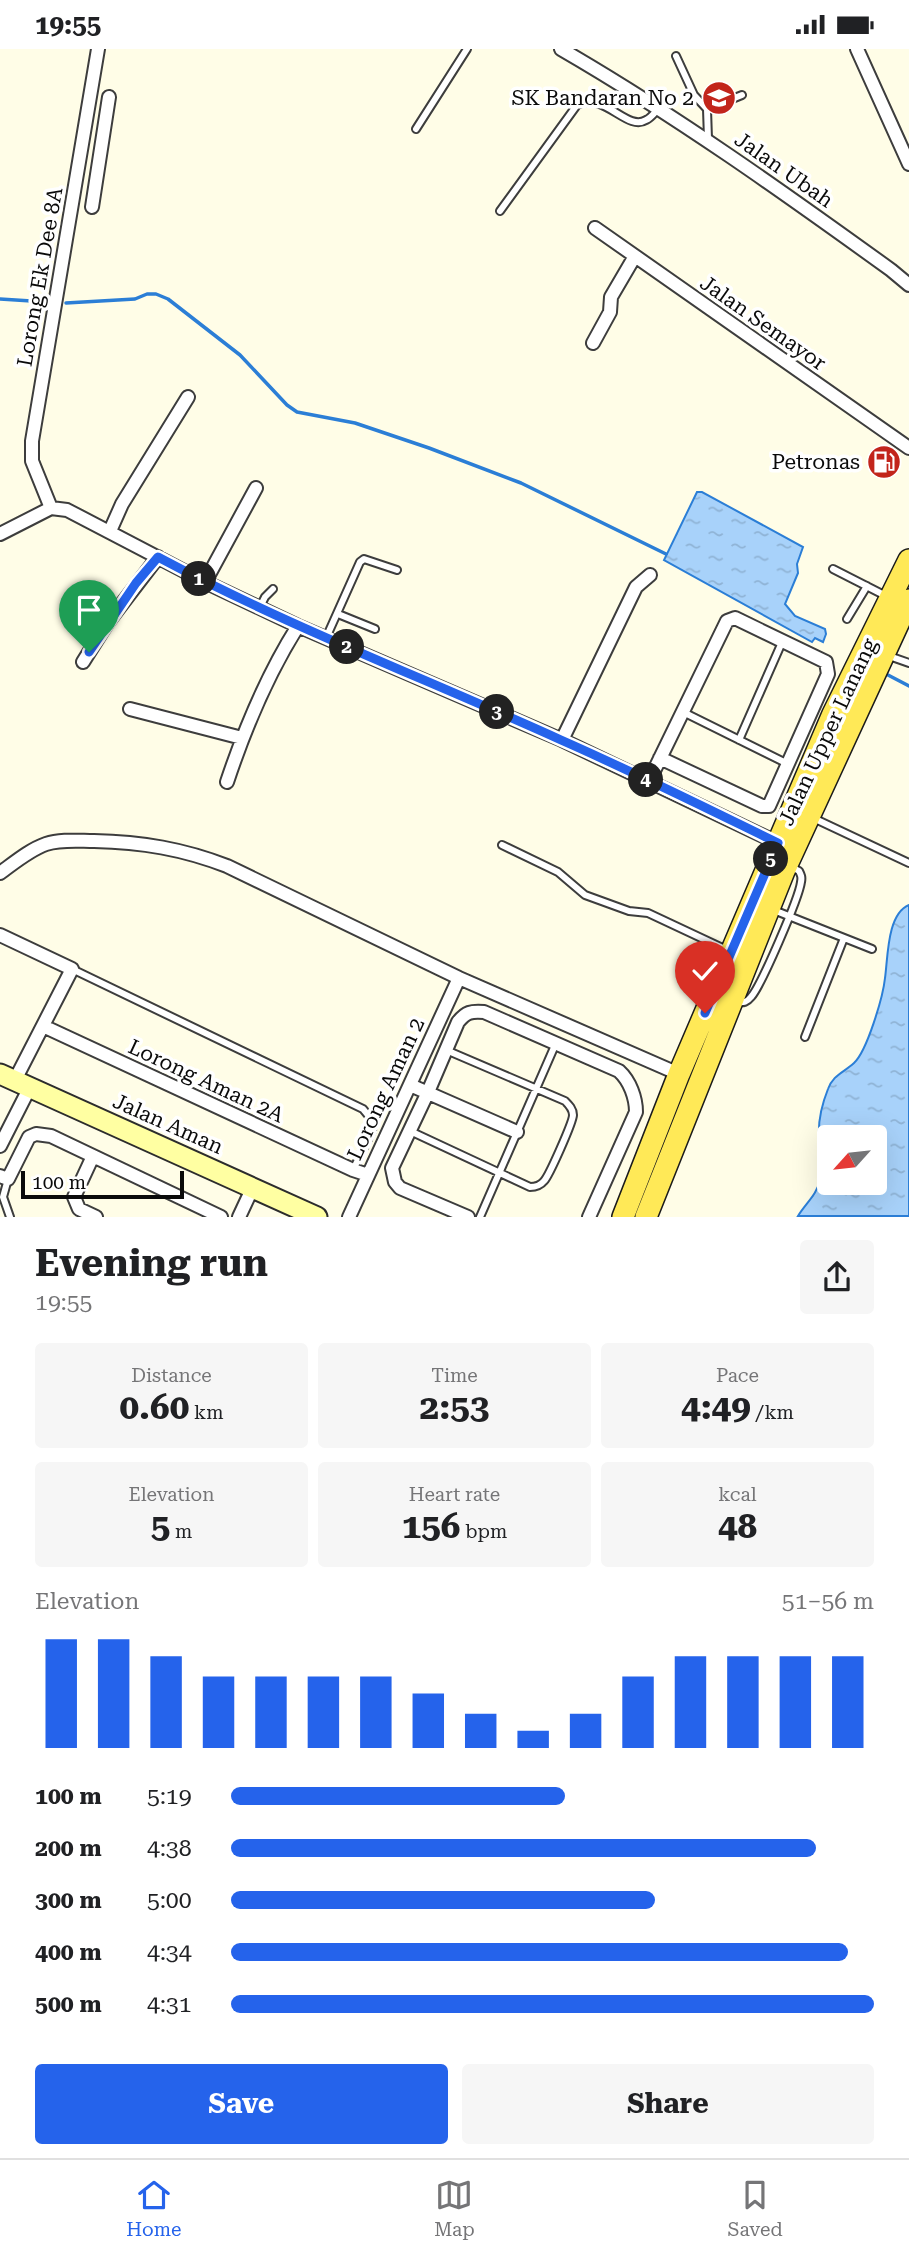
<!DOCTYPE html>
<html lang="en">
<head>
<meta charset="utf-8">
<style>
  :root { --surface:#fff; --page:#f6f6f6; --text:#202124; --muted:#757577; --line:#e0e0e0; --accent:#2563eb }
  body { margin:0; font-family:"Roboto Serif",serif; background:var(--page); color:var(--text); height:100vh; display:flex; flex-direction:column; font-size:26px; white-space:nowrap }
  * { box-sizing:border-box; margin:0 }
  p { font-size:23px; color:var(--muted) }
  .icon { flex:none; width:38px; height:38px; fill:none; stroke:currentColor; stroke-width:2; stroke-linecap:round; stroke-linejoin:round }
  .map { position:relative; height:1168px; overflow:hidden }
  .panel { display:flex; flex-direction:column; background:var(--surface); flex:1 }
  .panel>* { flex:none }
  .needle { width:46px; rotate:243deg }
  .controls { position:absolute; left:817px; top:1076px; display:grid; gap:14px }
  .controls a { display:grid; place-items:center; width:70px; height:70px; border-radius:7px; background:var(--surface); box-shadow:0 7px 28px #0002; font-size:35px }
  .scale { position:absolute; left:21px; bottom:18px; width:163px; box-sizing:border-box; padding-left:7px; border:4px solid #0a0a0a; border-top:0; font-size:19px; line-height:24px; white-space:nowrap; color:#0a0a0a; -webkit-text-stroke:5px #fff; paint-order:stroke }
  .pin { position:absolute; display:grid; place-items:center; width:60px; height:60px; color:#fff; margin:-72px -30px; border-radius:50% 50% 50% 0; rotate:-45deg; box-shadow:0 0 7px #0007 }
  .pin .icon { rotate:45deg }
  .km { position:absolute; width:35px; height:35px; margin:-18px; border-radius:50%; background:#222; color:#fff; font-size:19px; line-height:35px; text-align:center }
  .round { display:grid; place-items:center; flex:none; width:74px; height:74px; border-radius:7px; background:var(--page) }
  .head { display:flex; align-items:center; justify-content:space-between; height:119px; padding:0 35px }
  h1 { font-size:38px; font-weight:700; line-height:52px }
  .metrics { display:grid; grid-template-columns:repeat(3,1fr); gap:10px; height:119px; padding:7px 35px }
  .metrics div { display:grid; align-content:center; border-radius:7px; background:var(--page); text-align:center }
  .metrics b { font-size:35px; font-weight:700 }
  .metrics small { font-size:19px; font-weight:400 }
  .metrics p { font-size:19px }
  .chart { height:196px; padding:14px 35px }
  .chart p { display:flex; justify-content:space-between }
  .chart svg { width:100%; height:126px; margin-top:7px; stroke:var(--accent); stroke-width:6 }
  .button { display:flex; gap:14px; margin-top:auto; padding:14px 35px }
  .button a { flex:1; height:80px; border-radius:7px; background:var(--accent); color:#fff; font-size:28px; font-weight:700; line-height:80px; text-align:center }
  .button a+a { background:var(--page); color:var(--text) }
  ul { padding:0 35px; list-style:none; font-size:23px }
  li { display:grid; grid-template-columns:112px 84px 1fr; align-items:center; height:52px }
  li i { height:18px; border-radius:9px; background:var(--accent) }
  .status { display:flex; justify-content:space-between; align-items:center; height:49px; padding:0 35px; background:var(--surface); direction:ltr }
  .status svg { height:19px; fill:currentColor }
  .menu { display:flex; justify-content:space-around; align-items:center; height:98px; border-top:2px solid var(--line); background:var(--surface); font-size:19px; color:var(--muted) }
  .menu a { display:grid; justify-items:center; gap:4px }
  .menu .current { color:var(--accent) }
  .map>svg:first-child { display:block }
  .water { fill:url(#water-ripples); stroke:#2b7ed6; stroke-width:2; fill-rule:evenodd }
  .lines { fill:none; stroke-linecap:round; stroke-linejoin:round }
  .stream { stroke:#2b7ed6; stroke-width:3.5 }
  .lane-casing { stroke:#3d3d3d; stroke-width:10 }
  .street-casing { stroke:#3d3d3d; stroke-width:16 }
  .secondary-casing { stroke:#2c2c2c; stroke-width:23 }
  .primary-casing { stroke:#1b1b1b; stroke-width:24 }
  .lane { stroke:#fff; stroke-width:6 }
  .street { stroke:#fff; stroke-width:12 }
  .secondary { stroke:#ffffa2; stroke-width:19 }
  .primary { stroke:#ffe957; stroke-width:21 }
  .route-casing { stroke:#fff; stroke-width:14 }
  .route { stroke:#2563eb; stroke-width:9 }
  .labels { text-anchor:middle; stroke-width:7; stroke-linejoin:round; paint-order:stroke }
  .poi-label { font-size:21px; fill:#0a0a0a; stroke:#fff; text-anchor:end }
  .street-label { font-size:21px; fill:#0a0a0a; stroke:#fff }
</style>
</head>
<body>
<div class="status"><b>19:55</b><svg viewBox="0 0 49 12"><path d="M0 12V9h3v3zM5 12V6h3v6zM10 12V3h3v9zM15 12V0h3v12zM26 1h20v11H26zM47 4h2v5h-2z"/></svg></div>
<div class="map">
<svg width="909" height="1168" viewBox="0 0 909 1168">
  <defs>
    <pattern id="water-ripples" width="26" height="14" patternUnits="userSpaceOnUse" patternTransform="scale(1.75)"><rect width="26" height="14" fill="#a8d2fa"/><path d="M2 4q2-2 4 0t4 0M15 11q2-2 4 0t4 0" fill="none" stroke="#8fb3d5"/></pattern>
  </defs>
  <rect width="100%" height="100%" fill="#fffde7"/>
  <path class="water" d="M697,443H702L803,498L797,515L798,524L785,555L795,567L825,580L826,585L823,593L815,589L812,593L664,511Z
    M909,856V1167H798C805,1155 817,1146 820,1131C822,1116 819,1102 819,1088C818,1072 822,1055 828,1040C833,1026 843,1024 854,1014C867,1002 883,948 885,929C888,908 887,865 909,856ZM830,1088H875V1134H830Z"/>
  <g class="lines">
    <path class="stream" d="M0,250L47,253
      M66,254L135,250L147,245H156L168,250L240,306L287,356L297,363L355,374L429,399L521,434L666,505
      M888,626L909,637"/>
    <g class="lane-casing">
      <path id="lane" d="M676,7L694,46L707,60L742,46
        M707,60L708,90
        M416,80L467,0
        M500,162L577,56C604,42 627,83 646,71C651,69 655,63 659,59
        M833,520L886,547
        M260,558L265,548L273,540
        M338,565L375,580
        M847,570L867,537
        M326,589L360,513L364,510L397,521
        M889,607L909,614
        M683,663L788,715
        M739,691L783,591
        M811,768L909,814
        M502,796L558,823L585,846L629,862L648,864L729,902
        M771,860L872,900
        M72,920L363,1060L373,1072L372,1082L353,1121
        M737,953C744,954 747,953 751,948C761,937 799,849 801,833C802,828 801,826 799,822L790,817
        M805,988L844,889
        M410,1082L530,1138C536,1138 540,1137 544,1132C549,1127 573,1073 573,1066C573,1060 569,1056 565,1052L446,1001
        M8,1130L3,1148L10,1168
        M480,1168L556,994"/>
    </g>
    <g class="street-casing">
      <path id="street" d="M561,0C675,66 783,143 891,221L909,236
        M857,0L909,115
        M92,158L109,48
        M595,179L909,399
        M593,294L610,263L611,248L635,207
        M51,459L32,412V392L98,0
        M110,482L122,455L188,348
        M0,485L51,459L67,461L205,533L298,577L562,691L778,794
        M205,533L256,439
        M83,613L108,573L158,508
        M130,660L242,689
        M562,691L636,538L650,526
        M649,732L727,572L735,569L826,613L828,625L769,757H762L660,709
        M227,733C245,679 267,626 298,577
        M0,824C14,814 29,801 46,795C61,790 79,792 94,792C142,793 183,800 227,817L459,929L679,1025
        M0,886L72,920L15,1031
        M43,977L353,1121L368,1126
        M410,1036L517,1083
        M0,1097L30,1038
        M93,1107L74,1148L79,1160L96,1168
        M0,1127L8,1130L29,1088L36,1085L51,1087L221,1168
        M239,1168L253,1138
        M349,1168L459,929
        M468,1168L400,1139L395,1133L392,1119L428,1043L458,973C466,963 471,962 484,963L619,1022C630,1032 636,1049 636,1063L589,1168"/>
    </g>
    <g class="secondary-casing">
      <path id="secondary" d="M0,1025L317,1168"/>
    </g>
    <g class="primary-casing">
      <path id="primary" d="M623,1168L679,1025L833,665L909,511
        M646,1168L784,822L909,551"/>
    </g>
    <use href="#lane" class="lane"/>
    <use href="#street" class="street"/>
    <use href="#secondary" class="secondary"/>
    <use href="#primary" class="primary"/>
  </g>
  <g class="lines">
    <g class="route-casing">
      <path id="route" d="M89,603L136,534L158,508C289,578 427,630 561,691C634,723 706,759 778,794L705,964"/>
    </g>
    <use href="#route" class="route"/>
  </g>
  <defs>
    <g id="school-disc" transform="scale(1.75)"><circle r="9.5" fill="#c2251b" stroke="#fff"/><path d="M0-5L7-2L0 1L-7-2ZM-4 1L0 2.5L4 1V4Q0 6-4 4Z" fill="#fff"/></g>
    <g id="fuel-disc" transform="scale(1.75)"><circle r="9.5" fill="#c2251b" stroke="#fff"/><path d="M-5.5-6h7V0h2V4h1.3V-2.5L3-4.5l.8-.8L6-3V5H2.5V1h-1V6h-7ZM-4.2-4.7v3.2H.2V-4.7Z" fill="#fff"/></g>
  </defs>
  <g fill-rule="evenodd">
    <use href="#school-disc" x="719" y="49"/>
    <use href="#fuel-disc" x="884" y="413"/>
  </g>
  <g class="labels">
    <g class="poi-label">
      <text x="694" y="56">SK Bandaran No 2</text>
      <text x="860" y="420">Petronas</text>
    </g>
    <g class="street-label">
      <text transform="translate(784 121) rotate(35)" y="7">Jalan Ubah</text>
      <text transform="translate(40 228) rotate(-80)" y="7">Lorong Ek Dee 8A</text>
      <text transform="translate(763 274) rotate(35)" y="7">Jalan Semayor</text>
      <text transform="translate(828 683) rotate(-65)" y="7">Jalan Upper Lanang</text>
      <text transform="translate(206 1032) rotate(25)" y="7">Lorong Aman 2A</text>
      <text transform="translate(386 1040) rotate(-65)" y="7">Lorong Aman 2</text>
      <text transform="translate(168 1075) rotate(24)" y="7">Jalan Aman</text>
    </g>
  </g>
</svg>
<div class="controls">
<a><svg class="needle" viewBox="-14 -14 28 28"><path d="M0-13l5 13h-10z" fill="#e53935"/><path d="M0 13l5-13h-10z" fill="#757577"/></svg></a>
</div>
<div class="scale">100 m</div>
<div class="pin" style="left:89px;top:603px;background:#1e9e55"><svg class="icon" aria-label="arrive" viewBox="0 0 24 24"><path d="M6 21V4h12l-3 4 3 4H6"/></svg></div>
<div class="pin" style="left:705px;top:964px;background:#d93025"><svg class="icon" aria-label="check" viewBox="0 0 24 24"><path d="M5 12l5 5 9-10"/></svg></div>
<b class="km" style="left:199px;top:530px">1</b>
<b class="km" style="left:347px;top:598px">2</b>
<b class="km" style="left:497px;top:663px">3</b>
<b class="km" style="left:646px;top:731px">4</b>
<b class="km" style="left:771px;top:810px">5</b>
</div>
<section class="panel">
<div class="head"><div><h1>Evening run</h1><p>19:55</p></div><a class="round"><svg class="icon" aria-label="share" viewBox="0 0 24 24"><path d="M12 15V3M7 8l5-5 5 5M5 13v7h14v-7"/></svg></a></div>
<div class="metrics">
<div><p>Distance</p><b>0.60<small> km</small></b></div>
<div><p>Time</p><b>2:53</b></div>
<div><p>Pace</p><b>4:49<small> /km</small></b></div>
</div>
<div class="metrics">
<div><p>Elevation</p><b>5<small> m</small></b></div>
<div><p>Heart rate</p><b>156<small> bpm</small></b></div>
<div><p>kcal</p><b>48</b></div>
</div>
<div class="chart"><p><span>Elevation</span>51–56 m</p>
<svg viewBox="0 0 160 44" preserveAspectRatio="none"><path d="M5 44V6M15 44V6M25 44V12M35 44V19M45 44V19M55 44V19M65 44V19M75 44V25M85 44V32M95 44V38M105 44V32M115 44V19M125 44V12M135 44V12M145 44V12M155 44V12"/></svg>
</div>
<ul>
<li><b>100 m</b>5:19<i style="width:52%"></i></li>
<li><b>200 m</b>4:38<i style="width:91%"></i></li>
<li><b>300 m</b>5:00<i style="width:66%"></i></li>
<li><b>400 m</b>4:34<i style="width:96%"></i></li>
<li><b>500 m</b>4:31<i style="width:100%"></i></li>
</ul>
<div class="button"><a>Save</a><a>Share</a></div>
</section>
<nav class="menu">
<a class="current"><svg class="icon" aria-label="home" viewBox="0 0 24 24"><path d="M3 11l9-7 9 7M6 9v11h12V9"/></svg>Home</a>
<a><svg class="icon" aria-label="map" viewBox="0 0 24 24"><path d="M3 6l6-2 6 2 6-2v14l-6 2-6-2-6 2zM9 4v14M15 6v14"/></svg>Map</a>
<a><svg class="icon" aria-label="saved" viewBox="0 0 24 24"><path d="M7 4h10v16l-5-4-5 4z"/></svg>Saved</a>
</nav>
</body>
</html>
